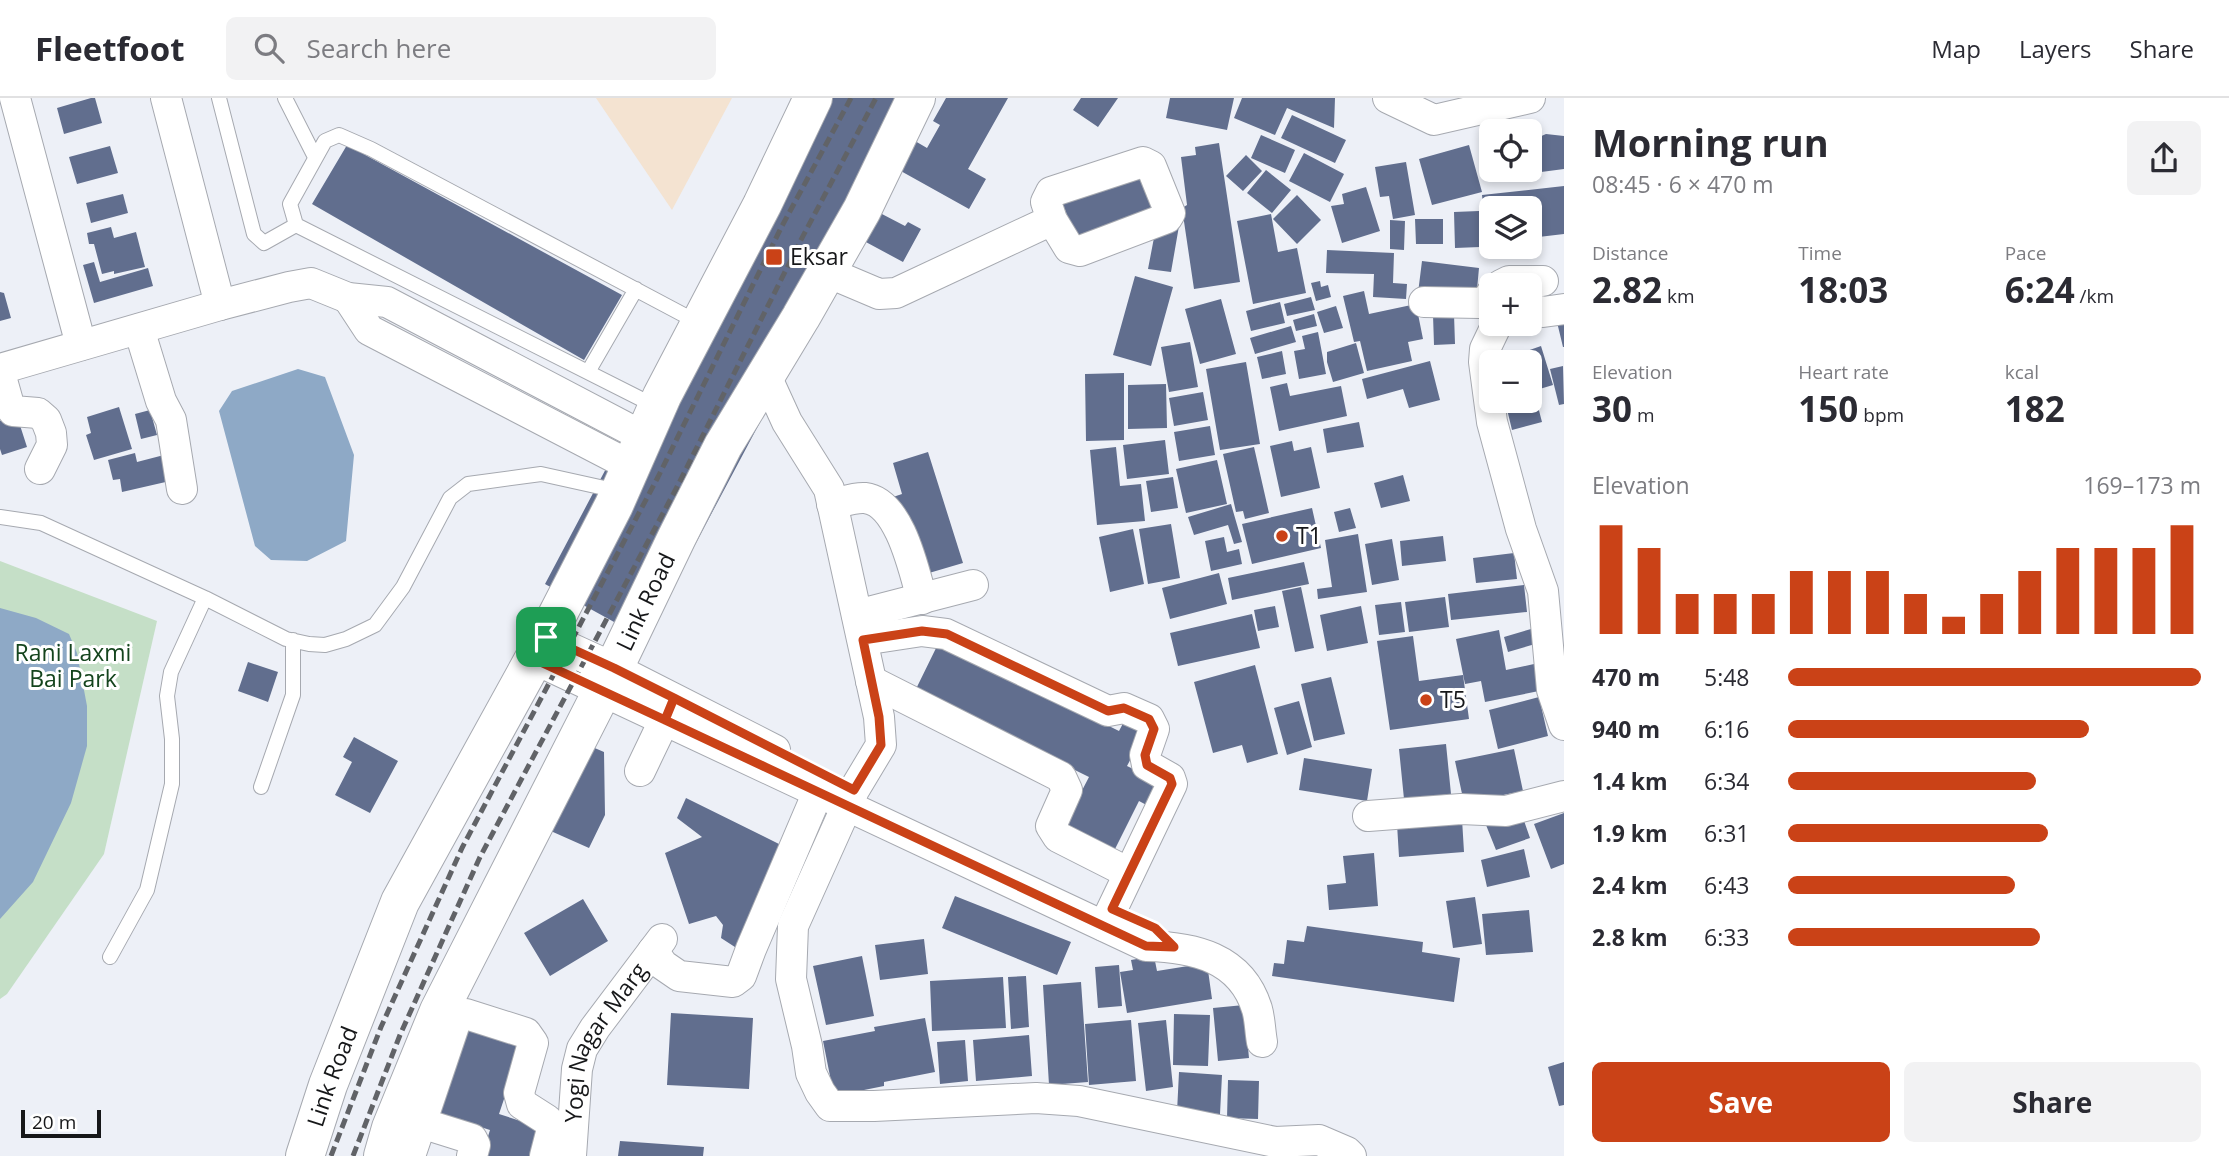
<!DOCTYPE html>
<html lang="en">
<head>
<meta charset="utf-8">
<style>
  :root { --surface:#fff; --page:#f2f2f3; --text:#2b2b33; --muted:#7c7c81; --line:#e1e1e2; --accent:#ca4217 }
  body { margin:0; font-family:"Open Sans",sans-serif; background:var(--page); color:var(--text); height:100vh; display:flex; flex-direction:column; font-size:26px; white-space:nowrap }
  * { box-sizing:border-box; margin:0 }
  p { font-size:23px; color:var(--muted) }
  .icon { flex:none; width:38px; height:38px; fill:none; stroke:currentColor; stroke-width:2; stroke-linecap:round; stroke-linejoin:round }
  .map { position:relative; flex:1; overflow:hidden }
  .sheet { display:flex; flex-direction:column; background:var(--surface); width:665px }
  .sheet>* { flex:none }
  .buttons { position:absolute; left:1479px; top:21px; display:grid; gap:14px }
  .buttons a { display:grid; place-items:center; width:63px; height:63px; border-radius:10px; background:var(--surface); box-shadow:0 4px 10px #0003; font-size:35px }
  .scale { position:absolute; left:21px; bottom:18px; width:80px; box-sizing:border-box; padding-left:7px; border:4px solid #161719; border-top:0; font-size:19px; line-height:24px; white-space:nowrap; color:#161719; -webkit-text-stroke:5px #fff; paint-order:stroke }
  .pin { position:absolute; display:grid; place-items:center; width:60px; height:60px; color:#fff; margin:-30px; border-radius:14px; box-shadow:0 4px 10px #0006 }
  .round { display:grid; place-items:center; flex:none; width:74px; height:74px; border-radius:10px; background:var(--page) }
  .summary { display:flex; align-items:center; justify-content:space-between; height:119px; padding:0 28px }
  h1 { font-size:38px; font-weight:700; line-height:52px }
  .metrics { display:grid; grid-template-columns:repeat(3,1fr); gap:10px; height:119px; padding:7px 28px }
  .metrics div { display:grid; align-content:center }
  .metrics b { font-size:35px; font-weight:700 }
  .metrics small { font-size:19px; font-weight:400 }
  .metrics p { font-size:19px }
  .chart { height:196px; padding:14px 28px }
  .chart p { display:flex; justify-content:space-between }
  .chart svg { width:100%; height:126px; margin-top:7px; stroke:var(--accent); stroke-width:6 }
  .action { display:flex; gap:14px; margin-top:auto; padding:14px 28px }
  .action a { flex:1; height:80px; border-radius:10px; background:var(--accent); color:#fff; font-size:28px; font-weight:700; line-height:80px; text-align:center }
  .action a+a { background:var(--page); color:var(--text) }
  ul { padding:0 28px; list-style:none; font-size:23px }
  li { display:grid; grid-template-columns:112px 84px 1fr; align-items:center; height:52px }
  li i { height:18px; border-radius:9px; background:var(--accent) }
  header { display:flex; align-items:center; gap:42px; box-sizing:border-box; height:98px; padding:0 35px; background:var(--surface); border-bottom:2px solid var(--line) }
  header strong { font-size:33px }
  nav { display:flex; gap:38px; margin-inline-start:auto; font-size:24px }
  .search { width:490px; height:63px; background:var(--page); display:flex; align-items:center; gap:18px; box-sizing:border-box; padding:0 24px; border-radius:10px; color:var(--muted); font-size:26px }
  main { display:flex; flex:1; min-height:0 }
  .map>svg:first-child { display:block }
  .industrial { fill:#f4e3d1 }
  .green { fill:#c5dfc7 }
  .water { fill:#8ea9c6 }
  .building { fill:#616e8e }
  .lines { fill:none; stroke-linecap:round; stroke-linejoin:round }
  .service-casing { stroke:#a6a9b0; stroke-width:16 }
  .minor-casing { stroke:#a6a9b0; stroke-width:32 }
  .primary-casing { stroke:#a6a9b0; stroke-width:40 }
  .service { stroke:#fff; stroke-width:14 }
  .minor { stroke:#fff; stroke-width:30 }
  .primary { stroke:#fff; stroke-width:38 }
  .rail { stroke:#616367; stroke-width:5; stroke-dasharray:10 5; stroke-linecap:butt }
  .route-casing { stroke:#fff; stroke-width:14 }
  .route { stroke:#ca4217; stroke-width:9 }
  .poi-dot { fill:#ca4217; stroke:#fff; stroke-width:2.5 }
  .labels { text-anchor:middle; stroke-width:6; stroke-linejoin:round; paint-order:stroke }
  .poi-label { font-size:23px; fill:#161719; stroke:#fff; text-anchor:start }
  .street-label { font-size:23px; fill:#161719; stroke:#fff }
  .park-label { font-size:23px; fill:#14441d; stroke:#fff }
</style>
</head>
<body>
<header>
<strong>Fleetfoot</strong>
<div class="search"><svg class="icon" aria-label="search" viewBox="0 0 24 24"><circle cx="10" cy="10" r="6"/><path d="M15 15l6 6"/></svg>Search here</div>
<nav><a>Map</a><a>Layers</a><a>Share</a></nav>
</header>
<main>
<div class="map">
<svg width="1564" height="1058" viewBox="0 0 1564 1058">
  <rect width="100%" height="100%" fill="#edf0f7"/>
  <path class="industrial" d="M596,0H732L672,112Z"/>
  <path class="green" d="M0,463L157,523L104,756L7,896L0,901Z"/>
  <path class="water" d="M298,271L325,279L354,357L346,443L307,463L271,462L255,448L219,313L232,293Z
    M0,510L36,520L69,536L77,555L87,608V648L71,705L33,784L0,821Z"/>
  <path class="building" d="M91,0H95L102,25L64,36L57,10Z
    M802,0H932L645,541L545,486Z
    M946,0H1008L968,71L986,81L969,111L899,72L915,43L927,50L940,27L933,23Z
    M1081,0H1118L1098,29L1073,12Z
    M1170,0H1234L1227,32L1166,20Z
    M1242,0H1335L1334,30L1287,10L1275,37L1234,20Z
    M1292,17L1346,42L1335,65L1281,40Z
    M1529,27V33H1514L1513,29Z
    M1546,36L1564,38V71L1502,79L1501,72H1530V43Z
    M1261,37L1295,52L1285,75L1251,60Z
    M1219,45L1240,184L1194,191L1182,110L1187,107L1181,59L1196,57L1195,49Z
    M347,47L622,197L584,262L312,106Z
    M1469,47L1482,94L1432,107L1419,61Z
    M110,48L118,75L77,86L69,59Z
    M1304,55L1344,76L1330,104L1289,83Z
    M1246,57L1262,73L1243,93L1226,78Z
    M1406,64L1415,117L1393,121L1389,98L1380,99L1375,69Z
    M1144,71L1162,111L1078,144L1061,102Z
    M1266,72L1291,92L1272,115L1247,95Z
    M1564,88V136L1530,140V110H1491V144H1487L1482,97Z
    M1366,89L1380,133L1342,145L1331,108L1344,106L1342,96Z
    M123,96L128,115L91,125L86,105Z
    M1297,97L1321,122L1297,146L1273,121Z
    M1479,113L1480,149L1455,150L1454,114Z
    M880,115L905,128L908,124L921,131L903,164L864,143Z
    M1271,116L1278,154L1297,150L1306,195L1253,206L1237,123Z
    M1415,121H1443V146H1416Z
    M1390,122L1405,123L1404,152L1390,151Z
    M1157,124L1179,128L1171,174L1148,171Z
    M111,129L114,140L136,134L145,169L114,176V173L102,176L94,146H89L87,135Z
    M1327,152L1394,155L1393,185L1407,186L1406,201L1373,199L1374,176L1326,175Z
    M1422,163L1479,170L1476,202L1418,195Z
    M94,164L100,184L148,170L153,188L94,205L83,167Z
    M1135,178L1173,189L1151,268L1113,257Z
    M1320,183L1321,189L1328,187L1331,199L1316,203L1311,185Z
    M1364,193L1369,216L1416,206L1423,241L1408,244L1412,263L1367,273L1360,243L1354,244L1343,198Z
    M0,194L4,195L11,220L0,223Z
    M1311,199L1315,212L1287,218L1284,206Z
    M1221,201L1236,256L1200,266L1185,211Z
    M1280,204L1285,225L1251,233L1246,213Z
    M1336,208L1343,230L1324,235L1317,214Z
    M1314,216L1317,228L1296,233L1293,222Z
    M1454,216L1455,246L1434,247L1433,217Z
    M1564,218V249H1563L1556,220Z
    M1291,228L1296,244L1255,256L1250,240Z
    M1318,234L1326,276L1299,281L1294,253L1305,251L1302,238Z
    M1190,244L1198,289L1169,294L1161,249Z
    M1356,245L1364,275L1333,284L1327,264V254Z
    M1541,248L1553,287L1533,293L1530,282V264H1524L1521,255Z
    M1282,253L1286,276L1262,281L1257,259Z
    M1520,260L1521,264H1504V263Z
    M1430,263L1440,302L1409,310L1403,291L1367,301L1362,281Z
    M1246,264L1260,346L1220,352L1206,271Z
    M1563,268L1564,306L1559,307L1550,271Z
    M1124,275V342L1086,343L1085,276Z
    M1287,285L1290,298L1341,288L1347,318L1279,333L1270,289Z
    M1166,286L1167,330L1128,331V287Z
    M1203,294L1208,322L1174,328L1169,300Z
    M1536,301L1542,324L1512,332L1505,303H1518L1519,305Z
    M119,309L132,351L94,362L86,337L91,335L87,319Z
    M150,312L157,337L141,341L135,316Z
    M17,318L27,349L2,357L0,351V323Z
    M1359,324L1364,349L1327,355L1323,331Z
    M1210,328L1215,357L1179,363L1174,334Z
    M1165,342L1169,376L1127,381L1123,347Z
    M1292,343L1294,353L1311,349L1320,390L1281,399L1270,348Z
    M1116,349L1120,388L1141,386L1145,423L1097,427L1090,352Z
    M1254,349L1269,415L1245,421L1243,413L1236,414L1223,356Z
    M928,354L963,465L929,475L914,429L904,433L893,399L902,396L893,365Z
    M135,355L137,364L164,357L170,383L122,394L120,381L113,382L108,362Z
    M1217,362L1227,406L1186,415L1176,371Z
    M1403,377L1410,403L1381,410L1374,385Z
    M1173,379L1178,410L1151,414L1146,383Z
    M1231,406L1242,444L1234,446L1228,427L1194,437L1188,419Z
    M1312,410L1321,450L1252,466L1242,426Z
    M1350,410L1356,430L1339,434L1334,414Z
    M1171,426L1180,480L1148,486L1139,431Z
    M1133,431L1144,486L1110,494L1099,439Z
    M1358,436L1367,494L1318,501L1317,491L1332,489L1325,442Z
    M1443,438L1446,463L1402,468L1400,443Z
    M1224,439L1227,454L1239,451L1242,466L1211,473L1205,443Z
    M1392,441L1399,482L1372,487L1365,446Z
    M1514,455L1517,481L1476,485L1473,460Z
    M1304,464L1309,486L1232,502L1228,480Z
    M1219,475L1227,506L1170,521L1162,490Z
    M1524,487L1527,514L1451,522L1448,496Z
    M1301,489L1314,550L1295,554L1282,493Z
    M1445,499L1449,529L1409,534L1405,504Z
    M1401,504L1405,534L1379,537L1375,507Z
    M1275,508L1279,529L1258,533L1254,512Z
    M1361,508L1368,545L1327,553L1320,517Z
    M1252,516L1260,550L1178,568L1170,535Z
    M1531,531L1535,546L1508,554L1504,539Z
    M1499,532L1506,572L1534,566L1539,593L1485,604L1481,583L1465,586L1456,541Z
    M1413,538L1419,583L1463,577L1469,621L1390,632L1377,543Z
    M939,544L1119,633L1128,616L1149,626L1127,668L1166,687L1154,711L1139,703L1112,757L1061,733L1089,679L915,593Z
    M248,564L278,574L268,604L238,593Z
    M1255,567L1278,656L1247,665L1242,647L1213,655L1194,584Z
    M1331,579L1345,636L1314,643L1301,586Z
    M1539,599L1548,638L1498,651L1489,612Z
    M1299,603L1312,649L1287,657L1274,610Z
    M354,639L398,663L370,715L335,697L352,664L343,659Z
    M583,645L604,654L605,717L589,750L544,730Z
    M1446,646L1451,696L1404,701L1399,651Z
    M1514,651L1523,693L1464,705L1455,663Z
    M1304,660L1372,671L1367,703L1299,692Z
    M686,700L783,748L738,851L721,840L723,827L716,818L689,826L665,755L702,739L677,720Z
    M1521,714L1530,740L1496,752L1486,727Z
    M1564,715V766L1551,771L1534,726Z
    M1462,721L1464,754L1399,759L1397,726Z
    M1524,751L1530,779L1487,789L1481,762Z
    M1374,755L1378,808L1329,812L1327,787L1346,785L1343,758Z
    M955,798L1071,844L1057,877L942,830Z
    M1475,799L1482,846L1453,850L1446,803Z
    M583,801L608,843L550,878L524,835Z
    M1529,812L1533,854L1486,857L1482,816Z
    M1307,828L1423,844L1422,854L1460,860L1454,904L1272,878L1274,865L1284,866L1287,842L1304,844Z
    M924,841L928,876L880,882L875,847Z
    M862,858L874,918L826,927L813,868Z
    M1154,858L1157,873L1207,865L1212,901L1127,915L1120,874L1133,872L1131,862Z
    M1119,867L1122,908L1098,910L1095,869Z
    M1026,878L1029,929L1011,931L1008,879Z
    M1003,879L1006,930L932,933L930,883Z
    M1081,884L1088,984L1049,987L1043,887Z
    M1244,907L1249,960L1218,963L1213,910Z
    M671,915L753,920L749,991L667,987Z
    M1174,916L1210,917L1208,968L1173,967Z
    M925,920L935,974L884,984V988L834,998L823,943L875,933L874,929Z
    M1131,922L1136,983L1089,987L1085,926Z
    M1166,922L1173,989L1146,993L1138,925Z
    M467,925L523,944L499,1016L548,1032L539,1058H482L490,1032L437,1015Z
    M1029,937L1032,978L976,983L973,942Z
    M965,942L968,983L940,986L937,944Z
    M1564,964V1007L1559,1008L1548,969Z
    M1179,974L1222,977L1220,1016L1177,1014Z
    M1228,982L1259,983L1258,1021L1227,1020Z
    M620,1043L704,1049L703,1058H618Z"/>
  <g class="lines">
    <g class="service-casing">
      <path id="service" d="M219,0L254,136L264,145L296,127
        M285,0L315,59
        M588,274L636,191
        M655,308L296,127L290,106L325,43L339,37L371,51L699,225
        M0,419L41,425L205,500L286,541L309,546L325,547L346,541L375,527L403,489L450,400L468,386L541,376L618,393
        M261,689L293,597V542
        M110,859L147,792L172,686V641L167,598L171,574L205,500"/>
    </g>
    <g class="minor-casing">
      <g id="minor">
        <path d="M15,0L81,247"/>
        <path d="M166,0L220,207"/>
        <path d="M1388,0L1434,22L1530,0"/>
        <path d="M827,174L879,196L896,195L1052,122L1046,104L1051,94L1143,64L1151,68L1170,115L1167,120L1080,153L1069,150L1052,122"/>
        <path d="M1501,187L1509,183H1543"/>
        <path d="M348,200L369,232L631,368"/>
        <path d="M1424,204L1480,205L1487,202L1491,196"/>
        <path d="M1530,210L1543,214L1564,211"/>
        <path d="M1497,226L1485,251L1484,264L1492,324L1521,431L1543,493L1552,592L1564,627"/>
        <path d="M139,231L161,303L171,322L182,391"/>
        <path d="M0,271L220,207L289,189L311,185L348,200L387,204L644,339"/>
        <path d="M0,275L9,307L13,313L38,315L46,322L51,335L52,347L40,371"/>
        <path d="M766,278L787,324L829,391L879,619L881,647L854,692L793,828L791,881L807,948L811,975L820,994L830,1008H874L1036,1000L1079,1003L1275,1044L1319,1042L1347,1054L1351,1058"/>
        <path d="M832,406C842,404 855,399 865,400C900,404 914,473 922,501"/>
        <path d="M857,517L973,487"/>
        <path d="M546,539L614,570L775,652"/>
        <path d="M863,542L922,533L946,536L1108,613L1124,610L1149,621L1154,631L1145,657L1147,667L1170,680L1172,686L1104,828"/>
        <path d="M534,561L1146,848C1193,849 1241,859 1257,911C1260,921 1260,933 1262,944"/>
        <path d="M871,583L1061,679L1067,692L1051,728L1058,739L1129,775"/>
        <path d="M640,673L673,604"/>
        <path d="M1368,718L1461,711L1506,713L1564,698"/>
        <path d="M653,853L663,867L679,878L733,884L741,878L751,851L818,694"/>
        <path d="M421,1025L472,1041L475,1047L472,1058"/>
        <path d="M410,1058L457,919L466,916L526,935L533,945L519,995L522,1006L547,1022L552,1031L545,1058"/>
        <path id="s1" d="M571,1058L577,971L582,951L595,930L662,841"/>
      </g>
    </g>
    <g class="primary-casing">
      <g id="primary">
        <path id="s2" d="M305,1058L328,987L400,804L546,539L614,407L662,298L762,107L813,0"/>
        <path id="s3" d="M383,1058L391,1030L439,913L614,570L677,439L723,348L801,219L862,112L916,0"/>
      </g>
    </g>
    <use href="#service" class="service"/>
    <use href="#minor" class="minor"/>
    <use href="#primary" class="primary"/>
    <path class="rail" d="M331,1058L381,929L462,750L658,379L782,128L851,0
      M353,1058L400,937L480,759L677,389L803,138L876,0"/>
  </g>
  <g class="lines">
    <g class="route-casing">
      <path id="route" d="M546,539L614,570L674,600L665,622L1146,848L1174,849L1155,830L1112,811L1172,686L1170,680L1147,667L1145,657L1154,631L1149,621L1124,610L1108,613L947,536L922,533L863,542L879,619L881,647L854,692L674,600L665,622L534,561L546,539"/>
    </g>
    <use href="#route" class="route"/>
  </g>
  <g class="poi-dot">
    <rect x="765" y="150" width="18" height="18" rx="3.5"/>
    <circle cx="1282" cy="438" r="7"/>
    <circle cx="1426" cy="602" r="7"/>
  </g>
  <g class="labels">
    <g class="poi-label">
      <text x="790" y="167">Eksar</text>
      <text x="1296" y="446">T1</text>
      <text x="1440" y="610">T5</text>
    </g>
    <g class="street-label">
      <text dy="8" stroke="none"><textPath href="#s3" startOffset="614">Link Road</textPath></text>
      <text dy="8" stroke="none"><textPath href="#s1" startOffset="122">Yogi Nagar Marg</textPath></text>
      <text dy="8" stroke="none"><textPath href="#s2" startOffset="84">Link Road</textPath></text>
    </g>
    <g class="park-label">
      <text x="73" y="563">Rani Laxmi<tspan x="73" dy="26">Bai Park</tspan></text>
    </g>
  </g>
</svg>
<div class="buttons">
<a><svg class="icon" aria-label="locate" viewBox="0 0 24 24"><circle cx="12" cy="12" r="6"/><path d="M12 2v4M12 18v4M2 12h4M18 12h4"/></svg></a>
<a><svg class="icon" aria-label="layers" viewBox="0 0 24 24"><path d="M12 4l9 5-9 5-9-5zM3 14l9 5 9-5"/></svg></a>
<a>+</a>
<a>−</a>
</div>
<div class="scale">20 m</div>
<div class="pin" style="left:546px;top:539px;background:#1e9e55"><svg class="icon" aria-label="arrive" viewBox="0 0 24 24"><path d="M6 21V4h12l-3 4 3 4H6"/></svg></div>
</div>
<section class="sheet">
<div class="summary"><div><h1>Morning run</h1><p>08:45 · 6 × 470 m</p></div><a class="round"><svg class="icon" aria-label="share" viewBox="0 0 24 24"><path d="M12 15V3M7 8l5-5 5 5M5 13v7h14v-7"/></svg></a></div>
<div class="metrics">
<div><p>Distance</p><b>2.82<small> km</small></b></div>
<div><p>Time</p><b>18:03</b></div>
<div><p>Pace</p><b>6:24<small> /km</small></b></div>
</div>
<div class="metrics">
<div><p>Elevation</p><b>30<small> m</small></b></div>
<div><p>Heart rate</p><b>150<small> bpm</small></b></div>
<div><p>kcal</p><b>182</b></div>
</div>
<div class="chart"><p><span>Elevation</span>169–173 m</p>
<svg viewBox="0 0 160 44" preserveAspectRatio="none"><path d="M5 44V6M15 44V14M25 44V30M35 44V30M45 44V30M55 44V22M65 44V22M75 44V22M85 44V30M95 44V38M105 44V30M115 44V22M125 44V14M135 44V14M145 44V14M155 44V6"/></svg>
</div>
<ul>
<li><b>470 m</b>5:48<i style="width:100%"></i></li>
<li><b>940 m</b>6:16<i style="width:73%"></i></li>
<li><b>1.4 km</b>6:34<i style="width:60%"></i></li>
<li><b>1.9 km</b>6:31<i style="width:63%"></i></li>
<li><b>2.4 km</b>6:43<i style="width:55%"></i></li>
<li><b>2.8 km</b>6:33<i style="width:61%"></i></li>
</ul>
<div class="action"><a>Save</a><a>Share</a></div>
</section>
</main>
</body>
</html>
